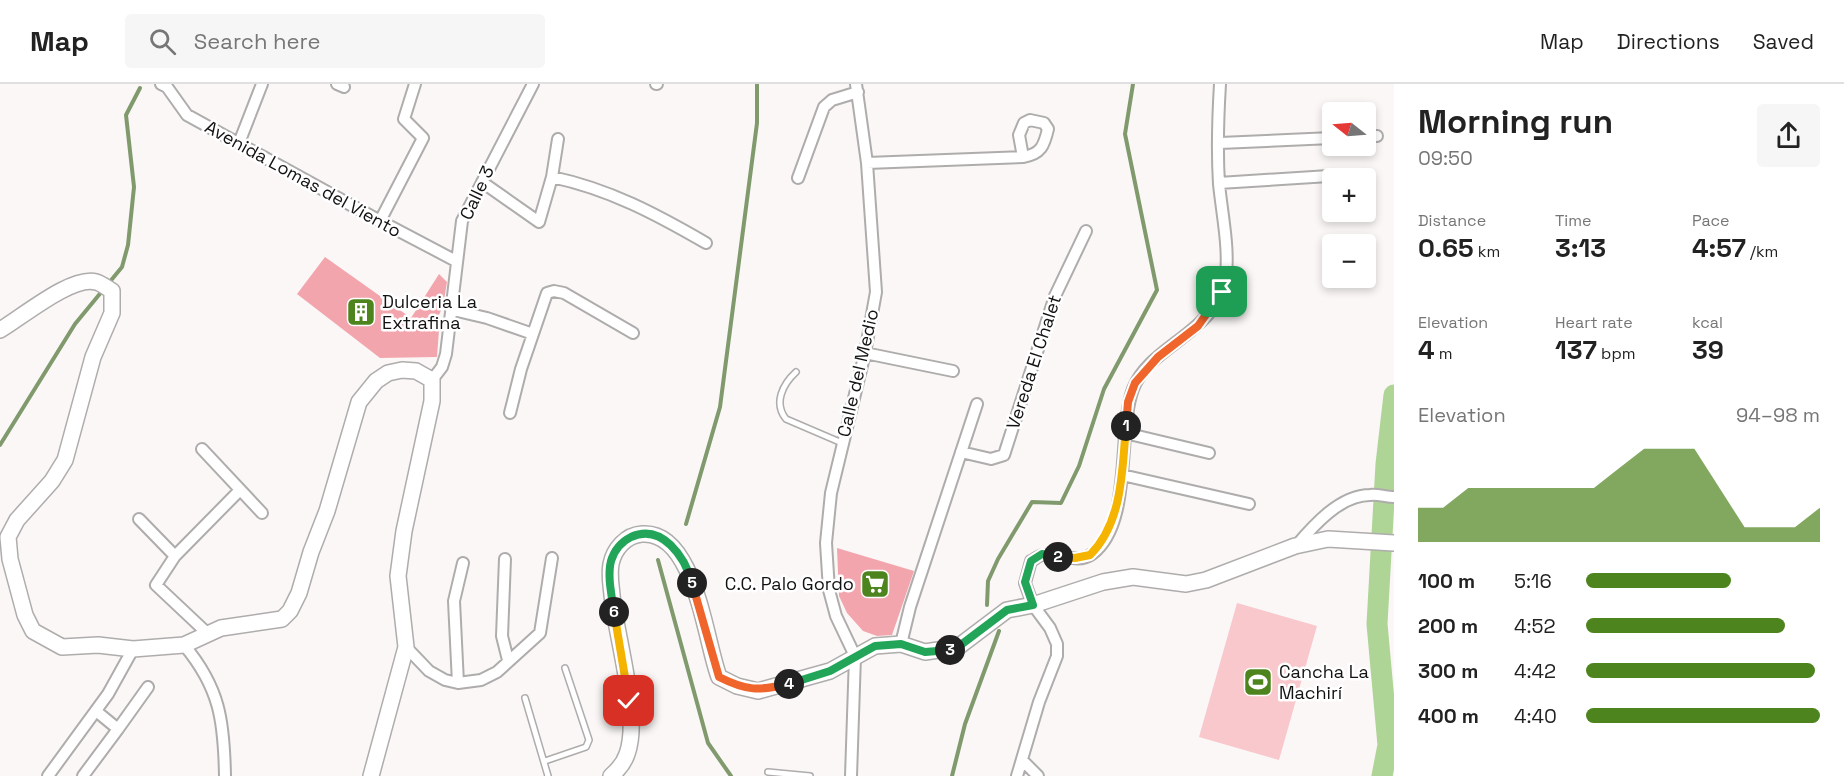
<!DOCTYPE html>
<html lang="en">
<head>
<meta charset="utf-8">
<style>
  :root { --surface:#fff; --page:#f6f6f6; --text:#222; --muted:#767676; --line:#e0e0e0; --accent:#4e841d }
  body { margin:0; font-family:"Space Grotesk",sans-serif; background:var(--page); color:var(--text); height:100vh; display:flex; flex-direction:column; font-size:22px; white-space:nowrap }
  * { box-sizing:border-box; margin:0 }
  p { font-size:20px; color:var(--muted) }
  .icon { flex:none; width:33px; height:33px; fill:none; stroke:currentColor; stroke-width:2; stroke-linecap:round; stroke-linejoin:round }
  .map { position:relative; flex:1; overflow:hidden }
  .drawer { display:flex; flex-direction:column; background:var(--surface); width:450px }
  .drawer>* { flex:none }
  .needle { width:39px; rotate:287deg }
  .controls { position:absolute; left:1322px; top:18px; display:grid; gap:12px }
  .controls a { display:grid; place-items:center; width:54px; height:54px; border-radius:6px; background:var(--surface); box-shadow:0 3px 9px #0003; font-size:30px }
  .pin { position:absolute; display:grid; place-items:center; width:51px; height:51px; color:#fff; margin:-26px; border-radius:12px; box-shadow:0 3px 9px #0006 }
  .km { position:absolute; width:30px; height:30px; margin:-15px; border-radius:50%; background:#222; color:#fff; font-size:16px; line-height:30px; text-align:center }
  .round { display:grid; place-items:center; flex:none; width:63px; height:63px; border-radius:6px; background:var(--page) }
  .summary { display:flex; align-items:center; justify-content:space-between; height:102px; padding:0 24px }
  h1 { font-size:33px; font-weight:700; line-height:45px }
  .stats { display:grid; grid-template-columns:repeat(3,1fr); gap:9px; height:102px; padding:6px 24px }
  .stats div { display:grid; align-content:center }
  .stats b { font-size:26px; font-weight:700 }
  .stats small { font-size:16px; font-weight:400 }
  .stats p { font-size:16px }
  .chart { height:168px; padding:12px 24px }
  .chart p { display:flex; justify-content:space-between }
  .chart svg { width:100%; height:108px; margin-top:6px; fill:var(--accent); opacity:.7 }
  ul { padding:0 24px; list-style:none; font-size:20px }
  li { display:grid; grid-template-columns:96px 72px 1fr; align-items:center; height:45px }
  li i { height:15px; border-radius:8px; background:var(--accent) }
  header { display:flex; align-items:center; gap:36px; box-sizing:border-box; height:84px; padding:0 30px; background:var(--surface); border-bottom:2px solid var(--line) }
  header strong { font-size:28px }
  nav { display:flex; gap:33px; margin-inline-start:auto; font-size:21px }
  .search { width:420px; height:54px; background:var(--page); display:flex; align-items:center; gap:15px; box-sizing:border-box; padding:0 21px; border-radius:6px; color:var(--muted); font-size:22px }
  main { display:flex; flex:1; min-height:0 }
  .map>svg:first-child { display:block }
  .green { fill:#f8c8cc }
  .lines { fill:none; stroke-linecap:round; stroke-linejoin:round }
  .stream { stroke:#809a6e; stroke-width:4 }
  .river { stroke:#aed496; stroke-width:21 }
  .building { fill:#f3a5ad }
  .service-casing { stroke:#afacac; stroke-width:8 }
  .minor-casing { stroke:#afacac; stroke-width:14 }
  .secondary-casing { stroke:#afacac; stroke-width:18 }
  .service { stroke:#fff; stroke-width:5 }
  .minor { stroke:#fff; stroke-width:10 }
  .secondary { stroke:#fff; stroke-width:15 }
  .split-1-casing { stroke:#fff; stroke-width:12 }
  .split-2-casing { stroke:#fff; stroke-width:12 }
  .split-3-casing { stroke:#fff; stroke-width:12 }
  .split-4-casing { stroke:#fff; stroke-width:12 }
  .split-5-casing { stroke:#fff; stroke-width:12 }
  .split-6-casing { stroke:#fff; stroke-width:12 }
  .split-7-casing { stroke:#fff; stroke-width:12 }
  .split-1 { stroke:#f0652b; stroke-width:8 }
  .split-2 { stroke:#f5b400; stroke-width:8 }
  .split-3 { stroke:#22a559; stroke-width:8 }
  .split-4 { stroke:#22a559; stroke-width:8 }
  .split-5 { stroke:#f0652b; stroke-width:8 }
  .split-6 { stroke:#22a559; stroke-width:8 }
  .split-7 { stroke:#f5b400; stroke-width:8 }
  .labels { text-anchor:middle; stroke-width:5; stroke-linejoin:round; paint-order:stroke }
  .street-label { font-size:18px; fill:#131212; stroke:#fff }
  .poi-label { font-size:18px; fill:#131212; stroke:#fff; text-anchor:start }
</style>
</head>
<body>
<header>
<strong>Map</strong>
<div class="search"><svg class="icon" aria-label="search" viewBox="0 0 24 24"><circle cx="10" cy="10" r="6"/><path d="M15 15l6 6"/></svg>Search here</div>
<nav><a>Map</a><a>Directions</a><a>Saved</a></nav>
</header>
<main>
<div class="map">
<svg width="1394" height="692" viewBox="0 0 1394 692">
  <rect width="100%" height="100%" fill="#fbf7f7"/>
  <path class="green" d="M1237,519L1317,542L1279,676L1199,653Z"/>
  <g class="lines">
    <path class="stream" d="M108,200L122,183L128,161L134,103L126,31L140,4
      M0,361L75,240L103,206
      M686,440L720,323L757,39V0
      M658,476L708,659L731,692
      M987,521L988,497L998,475L1032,418L1061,419L1079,382L1104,305L1157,206L1125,50L1133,0
      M952,692L965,640L999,547"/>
    <path class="river" d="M1382,692L1388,661L1377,540L1386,380L1394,311"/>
  </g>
  <path class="building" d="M325,173L411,234L439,190L447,198L443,222L432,246H439L437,273L380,274L297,210Z
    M837,464L914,487L892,551L877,552L863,547L847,529L839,512Z"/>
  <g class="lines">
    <g class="service-casing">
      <path id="service" d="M796,288C783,300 773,319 786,335L842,359
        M525,614L548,692
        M545,677L586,663L589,656L565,584
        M768,688L810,692"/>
    </g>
    <g class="minor-casing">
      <path id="minor" d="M161,0L167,3L187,31L380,137L456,177
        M337,0L344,3
        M656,0H657
        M1365,52H1377
        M239,59L262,0
        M1220,59L1332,54
        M867,79L1023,73C1041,70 1044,62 1048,45L1044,39L1030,36L1024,39L1019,51L1023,73
        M552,93C609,105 656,130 706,159
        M798,94L824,23L832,16L858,8
        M482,98L539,138L552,93L558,55
        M1219,99L1329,92
        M380,137L423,54L404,35L415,0
        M453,226L487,234L533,250
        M865,269L953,287
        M432,296L442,283L446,270L462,137L533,0
        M510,329L521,285L547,209L554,207L564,209L633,249
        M1125,349L1209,369
        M202,365L262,429
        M961,368L991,375L1004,371L1055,212L1086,147
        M1122,391L1249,420
        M139,435L175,472
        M1296,462C1313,442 1340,411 1370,411C1378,410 1386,413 1394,413
        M505,475L502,552L508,576
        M207,549L156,501L175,472L239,407
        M901,560L910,523L977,320
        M184,561C220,604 224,637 225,692
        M406,563L429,587L445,596L458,599L481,596L497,588L540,549L552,474
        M458,599L454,517L463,479
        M118,645L148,603
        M1022,676L1038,692
        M48,692L108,610L133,565
        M83,692L118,645L96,627
        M851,692L855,572L836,532L829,506L826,459L831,409L865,269L876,208L867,79L856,0
        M1017,692L1039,618L1057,572V560L1050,544L1033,521L1025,499L1031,477C1034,476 1039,471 1043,471C1058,468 1077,481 1092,470C1133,440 1117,348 1133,305C1150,260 1219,249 1226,191C1229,162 1222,130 1219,100C1217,68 1218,33 1220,0"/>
    </g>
    <g class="secondary-casing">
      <path id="secondary" d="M0,246C21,234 72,191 96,198C101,199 107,204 112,207V229L93,273L65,376L52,397L17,436L8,453L10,475L25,531L33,547L62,563L98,561L133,565L184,561L221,544L282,535L290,527L299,509L311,468L327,427L359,318L376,297L388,289L402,286L416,287L432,296V317L404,447L398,492L406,563L371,692
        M611,692C618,686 624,679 627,670C641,632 616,553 612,511C611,500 609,491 611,480C614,465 626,451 642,450C695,446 705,556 719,593L737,602L758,607L830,587L875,562L901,560L925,568L958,563L1007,526L1033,521L1103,498L1133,493L1186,500L1206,496L1295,462L1328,455L1394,459"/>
    </g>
    <use href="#service" class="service"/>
    <use href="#minor" class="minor"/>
    <use href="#secondary" class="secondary"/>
  </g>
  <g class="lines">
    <g class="split-1-casing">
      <path id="split-1" d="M1126,342L1128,318L1135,299L1158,273L1198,242L1222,208"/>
    </g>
    <g class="split-2-casing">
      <path id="split-2" d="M1058,473L1075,474L1090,471C1123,438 1122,386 1126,342"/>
    </g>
    <g class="split-3-casing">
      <path id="split-3" d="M950,566L958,563L1007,526L1033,521L1025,498L1031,477L1042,470L1058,473"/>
    </g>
    <g class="split-4-casing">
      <path id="split-4" d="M789,600L830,587L875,562L901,560L925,568L950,566"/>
    </g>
    <g class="split-5-casing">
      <path id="split-5" d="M692,499L719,593C747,607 758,607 789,600"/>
    </g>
    <g class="split-6-casing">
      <path id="split-6" d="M614,528C612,512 607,493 611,477C614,467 621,458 631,453C662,439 685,473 692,499"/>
    </g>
    <g class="split-7-casing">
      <path id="split-7" d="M614,528L629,617"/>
    </g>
    <use href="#split-1" class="split-1"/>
    <use href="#split-2" class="split-2"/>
    <use href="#split-3" class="split-3"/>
    <use href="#split-4" class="split-4"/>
    <use href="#split-5" class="split-5"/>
    <use href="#split-6" class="split-6"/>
    <use href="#split-7" class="split-7"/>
  </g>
  <defs>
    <g id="building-square" transform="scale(1.5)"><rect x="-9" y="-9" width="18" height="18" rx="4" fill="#4e841d" stroke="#fff"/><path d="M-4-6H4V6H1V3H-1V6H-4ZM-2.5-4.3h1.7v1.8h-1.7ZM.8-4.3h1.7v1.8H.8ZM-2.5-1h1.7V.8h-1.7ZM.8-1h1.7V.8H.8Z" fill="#fff"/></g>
    <g id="supermarket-square" transform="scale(1.5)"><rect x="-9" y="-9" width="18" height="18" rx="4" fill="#4e841d" stroke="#fff"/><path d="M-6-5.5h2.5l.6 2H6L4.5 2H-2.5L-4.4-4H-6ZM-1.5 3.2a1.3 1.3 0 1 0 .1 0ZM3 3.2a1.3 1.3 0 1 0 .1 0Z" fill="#fff"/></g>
    <g id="stadium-square" transform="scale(1.5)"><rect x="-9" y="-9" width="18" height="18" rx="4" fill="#4e841d" stroke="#fff"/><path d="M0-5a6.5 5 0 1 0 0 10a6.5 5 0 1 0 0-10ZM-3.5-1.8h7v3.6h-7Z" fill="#fff"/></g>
  </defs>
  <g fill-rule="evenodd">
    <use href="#building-square" x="361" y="228"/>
    <use href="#supermarket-square" x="875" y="500"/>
    <use href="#stadium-square" x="1258" y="598"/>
  </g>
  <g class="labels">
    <g class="street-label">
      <text transform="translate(303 95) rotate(29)" y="6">Avenida Lomas del Viento</text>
      <text transform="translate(477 109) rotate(-65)" y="6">Calle 3</text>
      <text transform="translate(1034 278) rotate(-72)" y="6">Vereda El Chalet</text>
      <text transform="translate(858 289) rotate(-77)" y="6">Calle del Medio</text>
    </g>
    <g class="poi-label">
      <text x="382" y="224">Dulceria La<tspan x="382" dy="21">Extrafina</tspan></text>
      <text x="854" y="506" text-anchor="end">C.C. Palo Gordo</text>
      <text x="1279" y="594">Cancha La<tspan x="1279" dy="21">Machirí</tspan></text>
    </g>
  </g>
</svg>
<div class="controls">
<a><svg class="needle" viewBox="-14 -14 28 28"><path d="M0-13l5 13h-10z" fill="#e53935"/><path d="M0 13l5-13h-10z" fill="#767676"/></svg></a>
<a>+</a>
<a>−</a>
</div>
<div class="pin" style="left:1222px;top:208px;background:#1e9e55"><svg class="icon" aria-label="arrive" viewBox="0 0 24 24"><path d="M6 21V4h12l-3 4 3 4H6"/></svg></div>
<div class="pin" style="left:629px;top:617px;background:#d93025"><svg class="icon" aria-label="check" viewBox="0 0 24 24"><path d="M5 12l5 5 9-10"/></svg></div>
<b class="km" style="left:1126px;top:342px">1</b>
<b class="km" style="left:1058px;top:473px">2</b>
<b class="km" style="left:950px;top:566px">3</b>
<b class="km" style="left:789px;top:600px">4</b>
<b class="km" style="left:692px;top:499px">5</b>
<b class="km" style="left:614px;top:528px">6</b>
</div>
<section class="drawer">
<div class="summary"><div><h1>Morning run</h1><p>09:50</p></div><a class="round"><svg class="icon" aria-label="share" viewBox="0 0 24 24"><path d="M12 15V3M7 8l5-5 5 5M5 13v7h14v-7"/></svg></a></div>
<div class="stats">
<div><p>Distance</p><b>0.65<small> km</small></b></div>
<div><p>Time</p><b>3:13</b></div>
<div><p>Pace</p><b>4:57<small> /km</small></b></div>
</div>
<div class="stats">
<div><p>Elevation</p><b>4<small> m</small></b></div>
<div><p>Heart rate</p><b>137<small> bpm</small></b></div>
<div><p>kcal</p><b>39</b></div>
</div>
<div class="chart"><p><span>Elevation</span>94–98 m</p>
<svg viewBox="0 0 160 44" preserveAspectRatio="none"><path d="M0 44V30L10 30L20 22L30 22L40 22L50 22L60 22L70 22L80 14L90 6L100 6L110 6L120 22L130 38L140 38L150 38L160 30V44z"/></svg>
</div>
<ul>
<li><b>100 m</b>5:16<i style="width:62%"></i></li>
<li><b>200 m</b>4:52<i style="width:85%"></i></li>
<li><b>300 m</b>4:42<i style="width:98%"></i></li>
<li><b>400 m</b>4:40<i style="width:100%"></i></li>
</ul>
</section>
</main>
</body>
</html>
